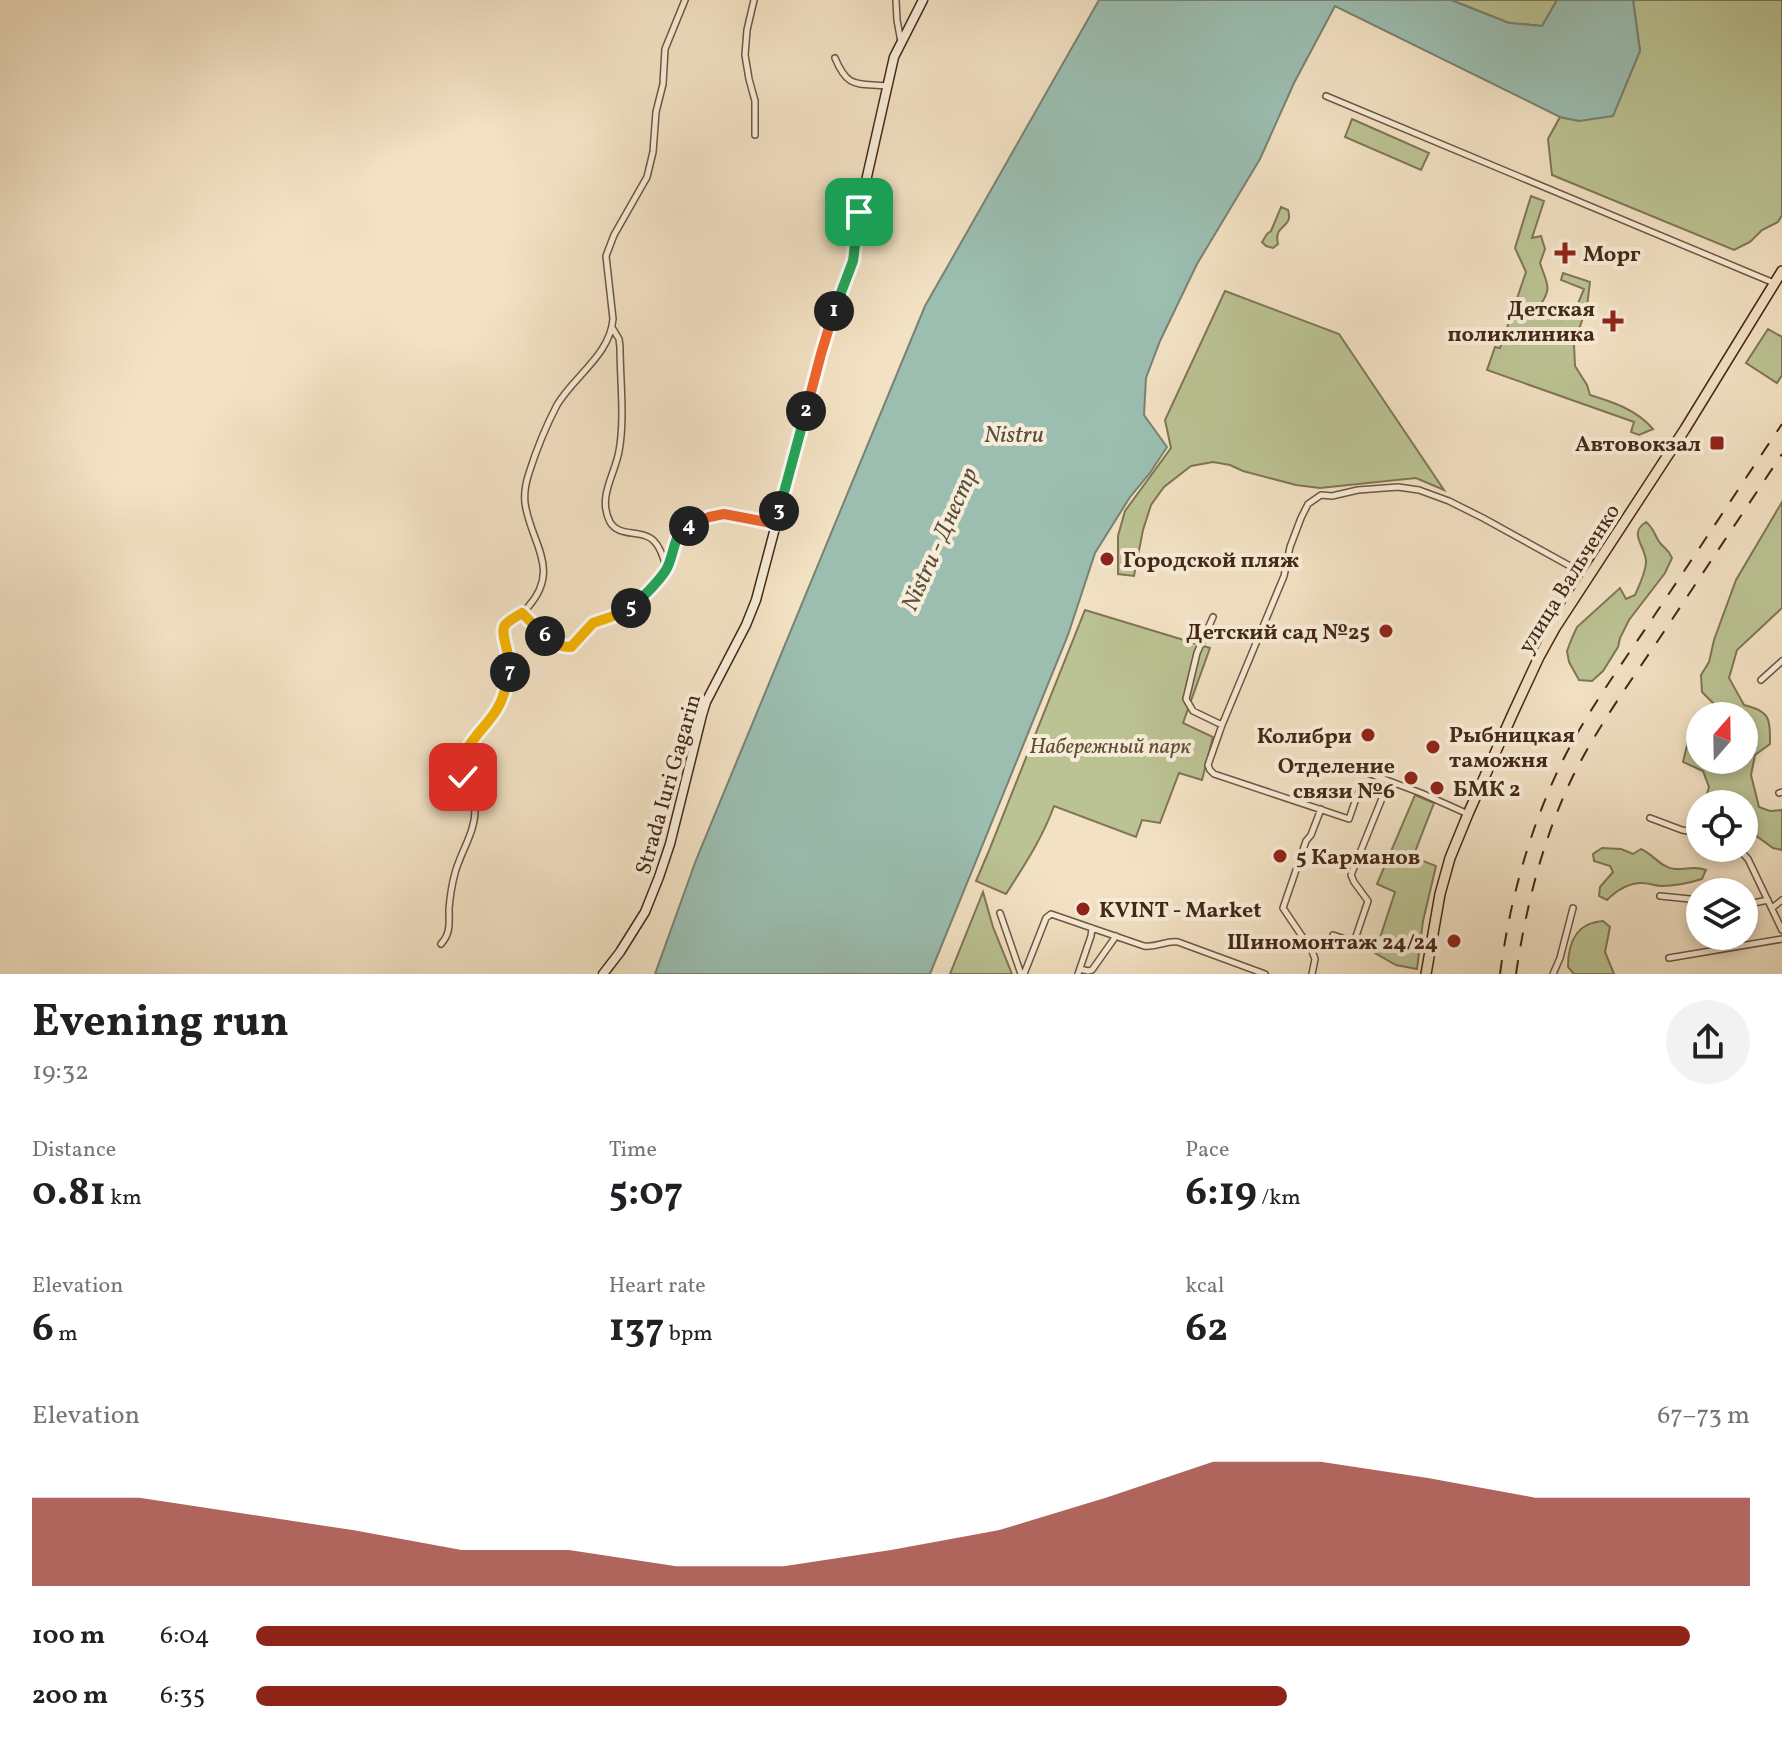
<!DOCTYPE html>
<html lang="en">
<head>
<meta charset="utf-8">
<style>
  :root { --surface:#fff; --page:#f2f2f2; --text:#202124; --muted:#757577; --accent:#8f2418 }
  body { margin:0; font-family:Vollkorn,serif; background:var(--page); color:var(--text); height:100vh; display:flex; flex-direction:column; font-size:30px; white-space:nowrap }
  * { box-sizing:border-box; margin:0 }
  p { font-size:26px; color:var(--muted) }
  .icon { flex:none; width:44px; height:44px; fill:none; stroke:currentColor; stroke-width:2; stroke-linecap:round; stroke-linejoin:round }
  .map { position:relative; height:974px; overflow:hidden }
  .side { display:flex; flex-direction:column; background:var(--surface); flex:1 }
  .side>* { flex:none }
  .needle { width:52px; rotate:20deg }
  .tools { position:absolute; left:1686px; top:702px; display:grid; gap:16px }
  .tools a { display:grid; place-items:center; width:72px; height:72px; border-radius:50%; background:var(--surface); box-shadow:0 4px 12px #0003; font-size:40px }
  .pin { position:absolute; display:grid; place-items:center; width:68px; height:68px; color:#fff; margin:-34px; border-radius:16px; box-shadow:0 4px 12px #0006 }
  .km { position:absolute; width:40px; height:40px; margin:-20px; border-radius:50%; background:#222; color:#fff; font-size:22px; line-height:40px; text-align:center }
  .round { display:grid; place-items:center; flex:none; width:84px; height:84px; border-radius:42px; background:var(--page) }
  .head { display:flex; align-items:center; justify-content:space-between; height:136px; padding:0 32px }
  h1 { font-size:44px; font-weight:700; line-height:60px }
  .stats { display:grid; grid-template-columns:repeat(3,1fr); gap:12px; height:136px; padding:8px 32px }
  .stats div { display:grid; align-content:center }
  .stats b { font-size:40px; font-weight:700 }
  .stats small { font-size:22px; font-weight:400 }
  .stats p { font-size:22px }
  .chart { height:224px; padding:16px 32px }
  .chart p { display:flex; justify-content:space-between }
  .chart svg { width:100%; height:144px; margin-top:8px; fill:var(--accent); opacity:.7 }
  ul { padding:0 32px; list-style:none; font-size:26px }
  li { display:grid; grid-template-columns:128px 96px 1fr; align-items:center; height:60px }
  li i { height:20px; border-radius:10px; background:var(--accent) }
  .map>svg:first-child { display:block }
  .green { fill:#bbc293; stroke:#807554; stroke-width:2 }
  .water { fill:#9bbeb1; stroke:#788273; stroke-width:2 }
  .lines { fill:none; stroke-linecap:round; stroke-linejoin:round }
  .minor-casing { stroke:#705640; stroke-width:8 }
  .secondary-casing { stroke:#442815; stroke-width:11 }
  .primary-casing { stroke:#442815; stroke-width:12 }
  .minor { stroke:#f7ecd8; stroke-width:5 }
  .secondary { stroke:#f7ecd8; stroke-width:8 }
  .primary { stroke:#f2e1c3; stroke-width:9 }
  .rail { stroke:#442815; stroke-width:2; stroke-dasharray:14 14; stroke-linecap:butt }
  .split-1-casing { stroke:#fff; stroke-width:16 }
  .split-2-casing { stroke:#fff; stroke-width:16 }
  .split-3-casing { stroke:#fff; stroke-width:16 }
  .split-4-casing { stroke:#fff; stroke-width:16 }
  .split-5-casing { stroke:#fff; stroke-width:16 }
  .split-6-casing { stroke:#fff; stroke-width:16 }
  .split-7-casing { stroke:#fff; stroke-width:16 }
  .split-8-casing { stroke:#fff; stroke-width:16 }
  .split-1 { stroke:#22a559; stroke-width:10 }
  .split-2 { stroke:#f0652b; stroke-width:10 }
  .split-3 { stroke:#22a559; stroke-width:10 }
  .split-4 { stroke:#f0652b; stroke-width:10 }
  .split-5 { stroke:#22a559; stroke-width:10 }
  .split-6 { stroke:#f5b400; stroke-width:10 }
  .split-7 { stroke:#f5b400; stroke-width:10 }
  .split-8 { stroke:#f5b400; stroke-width:10 }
  .poi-dot { fill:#8f2418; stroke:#f7ecd8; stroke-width:3 }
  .labels { text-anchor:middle; stroke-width:8; stroke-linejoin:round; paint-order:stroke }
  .poi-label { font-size:22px; font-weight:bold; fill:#442815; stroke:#f7ecd8; text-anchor:start }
  .street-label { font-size:22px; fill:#442815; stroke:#f7ecd8 }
  .park-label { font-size:22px; font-style:italic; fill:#624e34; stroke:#f7ecd8 }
  .water-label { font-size:24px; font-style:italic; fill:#5a4e3c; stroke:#f7ecd8 }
</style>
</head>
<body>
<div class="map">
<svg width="1782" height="974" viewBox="0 0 1782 974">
  <rect width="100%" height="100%" fill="#f2e1c3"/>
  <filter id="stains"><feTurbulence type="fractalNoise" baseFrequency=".0025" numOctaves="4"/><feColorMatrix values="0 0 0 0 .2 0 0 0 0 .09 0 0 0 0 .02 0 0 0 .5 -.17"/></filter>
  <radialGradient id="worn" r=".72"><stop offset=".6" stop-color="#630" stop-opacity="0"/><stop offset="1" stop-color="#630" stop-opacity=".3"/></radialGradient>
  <path class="green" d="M1451,0H1557L1542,26L1509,23Z
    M1633,0H1782V215L1778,222L1762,230L1750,242L1734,250L1552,175L1548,139L1560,117L1579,121L1640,51Z
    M1352,119L1429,153L1421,170L1345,137Z
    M1531,196L1544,201L1532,238L1541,236L1545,249L1540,263C1547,285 1553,287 1539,307L1552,311L1554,304L1562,308L1577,306L1584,289L1561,280L1563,273L1590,282L1587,306L1574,344L1575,366L1587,385L1590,395C1613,402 1637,410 1653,429L1639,435L1631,432L1634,422L1487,370L1495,347L1500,348L1526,272L1515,248Z
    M1281,207L1288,210C1294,229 1273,223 1278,244L1273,248L1266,246L1262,242L1267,234L1271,231Z
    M1225,291L1339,334L1444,490L1416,478L1320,488L1296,485L1243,471L1230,465L1213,462L1191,466L1164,487L1151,505L1143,530L1134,576L1118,574V536L1125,511L1171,448L1165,420Z
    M1768,329L1782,337V375L1777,383L1746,363Z
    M1782,502V608L1737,650L1729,678L1744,705C1770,711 1770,718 1770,744L1755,755L1751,775L1759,807L1770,811L1782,810V850L1773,848L1744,827V804H1704L1709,787L1703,771L1683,762L1689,737L1700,727V760H1720L1721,763L1736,766V760H1744V716H1717L1716,706L1702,692L1701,675L1709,662L1714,640L1736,580Z
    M1646,522C1654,528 1654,535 1660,543C1665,549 1669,550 1672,558L1665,573L1629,620L1620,638L1618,647L1603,671L1592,681L1579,680L1569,662L1567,651L1572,638L1577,627L1620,588L1626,599L1635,595C1639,586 1645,574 1646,563C1647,547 1627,534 1646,522Z
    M1085,610L1210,648L1183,723L1213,737L1202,780L1179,773L1160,823L1142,820L1136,837L1054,806C1043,837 1024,866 1006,894L976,881L988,853Z
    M1415,795L1434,803L1413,857L1436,866L1423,921L1417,969L1396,965L1375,953L1395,892L1377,884Z
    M1602,848L1621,849L1633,854L1641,849C1653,854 1660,867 1674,869C1686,870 1695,865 1706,870L1702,879C1689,883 1676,886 1662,886C1655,886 1649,883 1642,883C1628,883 1616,891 1607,900L1599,896L1600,887L1613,872L1610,866L1594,861L1593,854Z
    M983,892L993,927L1012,974H950Z
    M1603,921L1610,927L1605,952L1614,974H1574L1568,967C1568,942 1576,923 1603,921Z"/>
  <path class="water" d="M1099,0H1451L1509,23L1542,26L1557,0H1633L1640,51L1613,116L1579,121L1560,117L1335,6L1294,83L1260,159L1197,264L1160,341L1146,378L1144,415L1167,447L1150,473L1130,497L1095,553L1068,635L930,974H655L696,860L925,306Z"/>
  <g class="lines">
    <g class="minor-casing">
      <path id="minor" d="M754,0L747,30L745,55L749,79L755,101V135
        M896,0L897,20L901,42
        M835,58C848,89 856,83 887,86
        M1326,96L1774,283
        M613,329L619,339L620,347C620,380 625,419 619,451C615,475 597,497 610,522C619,538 643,529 654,541C661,548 664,559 666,568
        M522,613C535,627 550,648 571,647L593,623L628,611L648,592L666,569L677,535L681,530L709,517L724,514L776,524
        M1213,617L1197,653L1186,699L1193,711L1222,725
        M1761,680L1782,661
        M1365,772L1421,793L1468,814
        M1361,784L1349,819L1214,774L1210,770L1208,765L1222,725L1284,576L1290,547L1301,518L1308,504L1321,495L1332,496L1358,490L1398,487L1419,490L1449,501L1483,518L1588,576
        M1779,793L1782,792
        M1650,818L1682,830L1700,833
        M1738,848L1748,859L1782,930
        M1660,896L1700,900
        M1744,905L1768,900
        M1772,908L1782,900
        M1000,913L1021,974
        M1333,935L1354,942L1368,901L1354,882L1351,875L1389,781
        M441,944C451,933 449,923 449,909C450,897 452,884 455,873C461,851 476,831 475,808C474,791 459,779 463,761C467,739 485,728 497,710C501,704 503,695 506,687C513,665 511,655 502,634L504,626C512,620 521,614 528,607C562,569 530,542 525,503C524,494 526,482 529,473C536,451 546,426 557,405C574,376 610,355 613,319L606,256L614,235L647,177L653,152L656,112L663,84L665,49L685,0
        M1669,958L1782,939
        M1080,969L1088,971L1092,970L1116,936
        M1024,974L1046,918L1051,914L1144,946C1157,948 1166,940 1178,942L1265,974
        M1078,974L1091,936L1092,928
        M1312,974L1315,959L1312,951L1283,908L1306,841L1311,835L1321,809
        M1553,974L1560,958L1573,908"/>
    </g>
    <g class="secondary-casing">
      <path id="secondary" d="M603,974L620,952L645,912L659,877L670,844L702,715L706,702L746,625L756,600L821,354L853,261L859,212L894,57L923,0"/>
    </g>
    <g class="primary-casing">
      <path id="primary" d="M1426,974L1440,894L1450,858L1468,814L1513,713L1539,657L1555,628L1685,429L1782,271"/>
    </g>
    <use href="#minor" class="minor"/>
    <use href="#secondary" class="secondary"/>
    <use href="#primary" class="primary"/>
    <path class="rail" d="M1500,974C1510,898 1531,823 1566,754C1591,706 1624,661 1654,616C1697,552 1739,488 1782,424
      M1516,974C1526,906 1543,838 1573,776C1597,728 1628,685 1657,642C1699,579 1740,517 1782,454"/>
  </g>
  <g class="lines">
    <g class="split-1-casing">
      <path id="split-1" d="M834,311L853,261L859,212"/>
    </g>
    <g class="split-2-casing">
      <path id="split-2" d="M806,411L821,354L834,311"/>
    </g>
    <g class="split-3-casing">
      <path id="split-3" d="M779,511L806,411"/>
    </g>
    <g class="split-4-casing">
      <path id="split-4" d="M689,526L709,517L724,514L776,524L779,511"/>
    </g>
    <g class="split-5-casing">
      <path id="split-5" d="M631,608C643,597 657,584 666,570C675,555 672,534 689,526"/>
    </g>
    <g class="split-6-casing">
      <path id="split-6" d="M545,636C554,643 559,647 571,647L593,623L628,611L631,608"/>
    </g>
    <g class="split-7-casing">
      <path id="split-7" d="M510,672C512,658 499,633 505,625C508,621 517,616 522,613L545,636"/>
    </g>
    <g class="split-8-casing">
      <path id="split-8" d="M463,777C458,745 483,733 497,709C503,699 507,685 510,672"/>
    </g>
    <use href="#split-1" class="split-1"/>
    <use href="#split-2" class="split-2"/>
    <use href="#split-3" class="split-3"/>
    <use href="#split-4" class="split-4"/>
    <use href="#split-5" class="split-5"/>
    <use href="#split-6" class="split-6"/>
    <use href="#split-7" class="split-7"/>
    <use href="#split-8" class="split-8"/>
  </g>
  <g class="poi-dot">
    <path d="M1561 241h8v8h8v8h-8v8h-8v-8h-8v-8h8z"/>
    <path d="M1609 309h8v8h8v8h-8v8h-8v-8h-8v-8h8z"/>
    <rect x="1709" y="435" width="16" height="16" rx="4"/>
    <circle cx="1107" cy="559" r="8"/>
    <circle cx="1386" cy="631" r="8"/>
    <circle cx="1368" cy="735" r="8"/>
    <circle cx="1433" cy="747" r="8"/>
    <circle cx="1411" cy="778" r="8"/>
    <circle cx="1437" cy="788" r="8"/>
    <circle cx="1280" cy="856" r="8"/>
    <circle cx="1083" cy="909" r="8"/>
    <circle cx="1454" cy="941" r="8"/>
  </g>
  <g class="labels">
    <g class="poi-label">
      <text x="1583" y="261">Морг</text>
      <text x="1595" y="316" text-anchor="end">Детская<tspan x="1595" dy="25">поликлиника</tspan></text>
      <text x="1701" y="451" text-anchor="end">Автовокзал</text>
      <text x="1123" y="567">Городской пляж</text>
      <text x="1370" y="639" text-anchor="end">Детский сад №25</text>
      <text x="1449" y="742">Рыбницкая<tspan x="1449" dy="25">таможня</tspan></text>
      <text x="1352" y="743" text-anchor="end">Колибри</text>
      <text x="1395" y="773" text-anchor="end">Отделение<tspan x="1395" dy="25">связи №6</tspan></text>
      <text x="1453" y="796">БМК 2</text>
      <text x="1296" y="864">5 Карманов</text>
      <text x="1099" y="917">KVINT - Market</text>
      <text x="1438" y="949" text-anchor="end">Шиномонтаж 24/24</text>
    </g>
    <g class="street-label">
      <text transform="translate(1568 578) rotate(-58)" y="8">улица Вальченко</text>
      <text transform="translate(667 784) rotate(-74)" y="8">Strada Iuri Gagarin</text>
    </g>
    <g class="park-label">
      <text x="1110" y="753">Набережный парк</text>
    </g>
    <g class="water-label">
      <text x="1014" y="442">Nistru</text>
      <text transform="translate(939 539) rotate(-66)" y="8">Nistru - Днестр</text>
    </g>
  </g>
  <rect width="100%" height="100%" filter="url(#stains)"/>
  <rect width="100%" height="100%" fill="url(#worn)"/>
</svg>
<div class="tools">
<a><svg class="needle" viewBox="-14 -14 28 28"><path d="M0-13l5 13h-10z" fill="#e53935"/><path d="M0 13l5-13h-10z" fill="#757577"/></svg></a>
<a><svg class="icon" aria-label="locate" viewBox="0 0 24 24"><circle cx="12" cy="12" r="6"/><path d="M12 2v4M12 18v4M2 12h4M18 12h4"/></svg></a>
<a><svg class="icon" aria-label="layers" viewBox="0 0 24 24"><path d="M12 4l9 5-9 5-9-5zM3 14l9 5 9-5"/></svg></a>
</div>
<div class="pin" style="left:859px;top:212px;background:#1e9e55"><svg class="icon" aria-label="arrive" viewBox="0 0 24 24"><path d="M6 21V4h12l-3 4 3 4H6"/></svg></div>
<div class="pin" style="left:463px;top:777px;background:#d93025"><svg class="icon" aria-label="check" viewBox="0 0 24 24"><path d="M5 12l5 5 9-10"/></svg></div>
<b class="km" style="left:834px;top:311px">1</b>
<b class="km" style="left:806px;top:411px">2</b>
<b class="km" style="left:779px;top:511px">3</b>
<b class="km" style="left:689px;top:526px">4</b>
<b class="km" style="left:631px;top:608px">5</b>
<b class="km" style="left:545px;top:636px">6</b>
<b class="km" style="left:510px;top:672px">7</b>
</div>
<section class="side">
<div class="head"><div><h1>Evening run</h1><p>19:32</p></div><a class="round"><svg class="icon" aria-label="share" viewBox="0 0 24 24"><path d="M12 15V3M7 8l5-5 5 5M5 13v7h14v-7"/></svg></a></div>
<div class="stats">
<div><p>Distance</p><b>0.81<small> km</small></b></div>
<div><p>Time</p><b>5:07</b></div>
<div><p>Pace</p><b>6:19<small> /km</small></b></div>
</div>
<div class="stats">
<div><p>Elevation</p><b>6<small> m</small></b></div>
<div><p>Heart rate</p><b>137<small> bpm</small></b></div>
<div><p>kcal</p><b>62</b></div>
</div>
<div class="chart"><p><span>Elevation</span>67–73 m</p>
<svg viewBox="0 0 160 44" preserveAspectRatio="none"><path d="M0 44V17L10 17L20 22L30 27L40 33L50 33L60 38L70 38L80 33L90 27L100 17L110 6L120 6L130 11L140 17L150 17L160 17V44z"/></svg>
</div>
<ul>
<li><b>100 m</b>6:04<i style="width:96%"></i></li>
<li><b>200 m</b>6:35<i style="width:69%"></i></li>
</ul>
</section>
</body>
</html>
